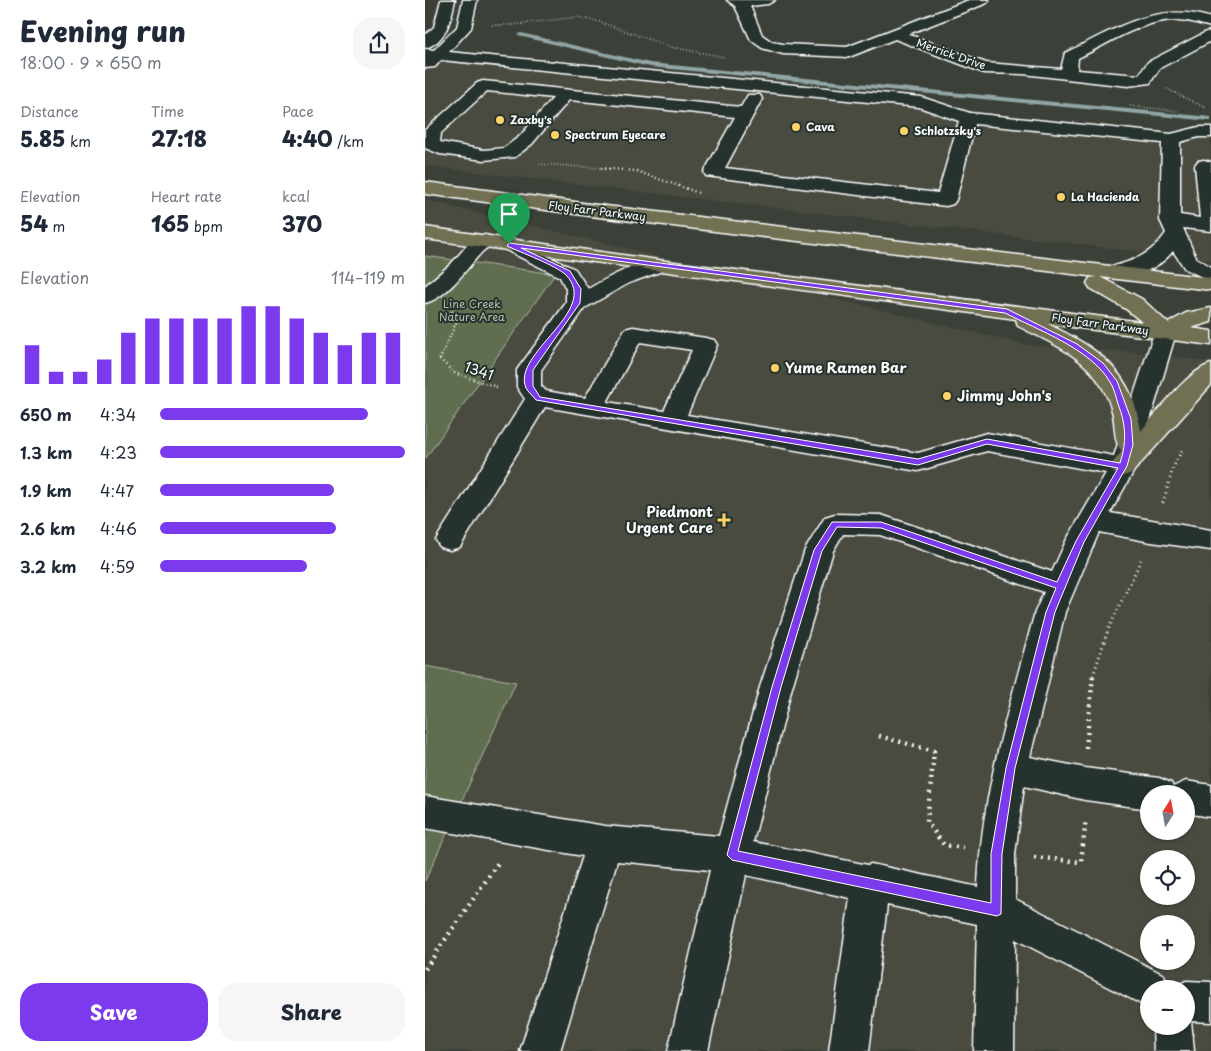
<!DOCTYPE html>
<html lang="en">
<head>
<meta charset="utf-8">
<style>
  :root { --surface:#fff; --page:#f6f6f7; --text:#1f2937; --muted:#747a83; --accent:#7c3aed }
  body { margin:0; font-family:"Playpen Sans",sans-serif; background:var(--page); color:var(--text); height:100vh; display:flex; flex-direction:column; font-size:19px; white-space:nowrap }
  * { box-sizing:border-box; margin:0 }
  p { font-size:16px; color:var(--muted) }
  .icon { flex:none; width:28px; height:28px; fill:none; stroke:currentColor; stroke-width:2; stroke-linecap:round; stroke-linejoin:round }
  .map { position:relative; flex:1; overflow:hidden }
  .side { display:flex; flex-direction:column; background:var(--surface); width:425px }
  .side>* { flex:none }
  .needle { width:32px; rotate:11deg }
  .controls { position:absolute; left:715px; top:785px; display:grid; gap:10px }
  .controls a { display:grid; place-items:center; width:55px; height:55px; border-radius:50%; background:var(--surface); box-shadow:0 1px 4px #0004; font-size:25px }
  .pin { position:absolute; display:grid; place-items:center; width:42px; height:42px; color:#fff; margin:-51px -21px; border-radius:50% 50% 50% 0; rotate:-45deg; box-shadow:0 0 5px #0007 }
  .pin .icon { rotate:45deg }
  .round { display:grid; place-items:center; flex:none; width:52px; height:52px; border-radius:20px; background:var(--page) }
  .overview { display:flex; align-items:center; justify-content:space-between; height:85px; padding:0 20px }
  h1 { font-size:28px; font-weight:800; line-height:38px }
  .stats { display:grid; grid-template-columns:repeat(3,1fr); gap:8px; height:85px; padding:5px 20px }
  .stats div { display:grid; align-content:center }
  .stats b { font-size:21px; font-weight:800 }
  .stats small { font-size:14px; font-weight:400 }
  .stats p { font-size:14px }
  .chart { height:140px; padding:10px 20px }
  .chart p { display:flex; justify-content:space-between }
  .chart svg { width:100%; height:90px; margin-top:5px; stroke:var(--accent); stroke-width:6 }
  .primary-button { display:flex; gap:10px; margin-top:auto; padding:10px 20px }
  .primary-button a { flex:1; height:58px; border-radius:20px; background:var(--accent); color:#fff; font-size:20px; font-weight:800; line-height:58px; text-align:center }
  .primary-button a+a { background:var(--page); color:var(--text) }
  ul { padding:0 20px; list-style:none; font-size:16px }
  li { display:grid; grid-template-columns:80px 60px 1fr; align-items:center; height:38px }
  li i { height:12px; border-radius:6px; background:var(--accent) }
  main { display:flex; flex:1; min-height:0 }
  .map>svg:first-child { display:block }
  .built { fill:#494b40; fill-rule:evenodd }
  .green { fill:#616e50; stroke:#b0b6a8 }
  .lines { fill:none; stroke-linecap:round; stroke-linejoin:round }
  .stream { fill:#91a6a6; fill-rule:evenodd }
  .minor-casing { stroke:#fff; stroke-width:3 }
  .major-casing { stroke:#fff; stroke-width:3 }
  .path-far3 { stroke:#fff; stroke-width:2; stroke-dasharray:0.5 2.5; stroke-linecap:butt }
  .path-far2 { stroke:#fff; stroke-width:2.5; stroke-dasharray:1 3; stroke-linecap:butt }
  .path-far1 { stroke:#fff; stroke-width:3; stroke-dasharray:1 4; stroke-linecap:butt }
  .path { stroke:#fff; stroke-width:4.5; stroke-dasharray:2 5; stroke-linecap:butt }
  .minor { fill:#26332d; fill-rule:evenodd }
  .major { fill:#716f52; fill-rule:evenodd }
  .route { fill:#7c3aed; stroke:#fff; fill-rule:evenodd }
  .poi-dot { fill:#ffd166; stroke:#26332d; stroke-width:2 }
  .labels { text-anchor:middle; stroke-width:4; stroke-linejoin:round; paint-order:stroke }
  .far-street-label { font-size:11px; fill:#fff; stroke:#26332d }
  .far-poi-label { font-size:11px; font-weight:bold; fill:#fff; stroke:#26332d; text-anchor:start }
  .far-park-label { font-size:11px; fill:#b8beb0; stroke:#26332d }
  .poi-label { font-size:14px; font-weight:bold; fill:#fff; stroke:#26332d; text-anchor:start }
  .street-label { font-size:14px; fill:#fff; stroke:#26332d }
</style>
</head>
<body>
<main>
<section class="side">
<div class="overview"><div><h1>Evening run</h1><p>18:00 · 9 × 650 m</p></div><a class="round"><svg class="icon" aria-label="share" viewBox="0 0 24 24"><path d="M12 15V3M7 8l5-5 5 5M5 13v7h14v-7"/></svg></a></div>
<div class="stats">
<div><p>Distance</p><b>5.85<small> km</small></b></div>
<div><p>Time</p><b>27:18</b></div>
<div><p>Pace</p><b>4:40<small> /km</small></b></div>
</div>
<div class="stats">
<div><p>Elevation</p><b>54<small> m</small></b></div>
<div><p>Heart rate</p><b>165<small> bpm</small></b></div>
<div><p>kcal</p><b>370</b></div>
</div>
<div class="chart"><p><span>Elevation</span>114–119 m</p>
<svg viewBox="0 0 160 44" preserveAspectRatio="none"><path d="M5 44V25M15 44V38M25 44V38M35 44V32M45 44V19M55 44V12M65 44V12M75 44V12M85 44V12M95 44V6M105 44V6M115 44V12M125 44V19M135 44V25M145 44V19M155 44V19"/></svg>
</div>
<ul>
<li><b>650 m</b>4:34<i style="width:85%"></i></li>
<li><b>1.3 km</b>4:23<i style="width:100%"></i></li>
<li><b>1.9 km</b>4:47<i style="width:71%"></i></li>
<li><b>2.6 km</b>4:46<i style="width:72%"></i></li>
<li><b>3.2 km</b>4:59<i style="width:60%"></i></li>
</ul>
<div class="primary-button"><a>Save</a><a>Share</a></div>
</section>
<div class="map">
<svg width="786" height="1051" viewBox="0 0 786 1051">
  <rect width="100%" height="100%" fill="#3b4138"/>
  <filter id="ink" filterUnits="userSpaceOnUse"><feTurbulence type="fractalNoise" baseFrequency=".02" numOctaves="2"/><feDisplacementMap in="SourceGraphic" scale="10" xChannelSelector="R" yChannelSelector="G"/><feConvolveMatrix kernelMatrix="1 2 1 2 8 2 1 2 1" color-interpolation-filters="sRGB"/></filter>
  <g filter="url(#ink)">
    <path class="built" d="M0,57L786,137V260L0,166Z
      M0,200L606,346L711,352L786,362V1051H0V881L91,682L0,666V458L129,274L0,256ZM724,794H761V831H724ZM724,859H761V896H724ZM724,924H761V961H724ZM724,989H761V1026H724Z"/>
    <path class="green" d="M0,256L130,274L0,459Z
      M0,666L91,682L0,881Z"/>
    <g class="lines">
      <path class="stream" d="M96,33L225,63L786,117V121L225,67L94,36L93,35Z"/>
      <g class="minor-casing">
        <path id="minor" d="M16,0H30C26,18 22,42 0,48V35L9,27Z
          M38,0H52L46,28L24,52L496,97L545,113L746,134L774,127H786V137H774L755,142V215L775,218L770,165L773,161L779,160L786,162V231L758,228L771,258L786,267V281L760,269L748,251C734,269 704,282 682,276L678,272L682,268C708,261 725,256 741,233L735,220L737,143L550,124L531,200L528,204L521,206L281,176L279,172L310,117L166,102L144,100L107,144L90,157L59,160L15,154L0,148V130L52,83L58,81L316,107L323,95H335L337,99L300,168L513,193L534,121L494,107L16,60L10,67L0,68V49L9,50L32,27ZM62,91L128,98L95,136L79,148L59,150L15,142L16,133Z
          M302,0H350L343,4L325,6L337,35L347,42L358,44L422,47L544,0H564L562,3L483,34L561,63L636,69L640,53C688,31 731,0 786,18V27C774,24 764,20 751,20C717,20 683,44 653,58L652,70L714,75L723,62L781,32L786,31V41L735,68L725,83L703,86L598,74L559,73L470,39L424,57L358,54L337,48L326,40L310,6Z
          M60,235L67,237L70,241C67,246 62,247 58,251C42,267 23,298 0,303V286L26,264L45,242Z
          M84,238L150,269L163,289C181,279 220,256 240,262L243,266L240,270L204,283L160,308L116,370V386L121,391L160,398L200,329L208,327L281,338L289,340L292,345L262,415L493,453L562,433L689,456L729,333L732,328L740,326L748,328L751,333L711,467L685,513L786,530V550L726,542L674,532L640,612L605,757L660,768L734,778L746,783L748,787L761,781L786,785V817L761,813V794H724V809L660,800L599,786L590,854V899L739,975L745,989H724V1008L590,939L589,1051H549L552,924L462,905L444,1051H404L425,898L321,875L283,1051H243L285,870L192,861L135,1051H95L158,856L0,828V796L180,826L294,836L335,687L380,550L400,517L410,514L456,515L627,572L641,541L681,473L562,451L493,471L120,407L35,547L25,550L15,547L11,540L15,533L100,399L92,387V370L141,303V289L135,277L77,248L74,244L77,240ZM215,342L267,350L239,411L182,402ZM418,534L455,535L619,592L610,612C586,702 556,793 553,887L446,864L443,865L328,842L367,687L408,551Z
          M761,981L786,982V1022L766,1021L769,1051H729L728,1026H761V989H746Z"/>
      </g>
      <g class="major-casing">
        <path id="major" d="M0,182L173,205L786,278V290L675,277L717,299L743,323L761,313L786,308V322L766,328L786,331V345L623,324C674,349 707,371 716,431C733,412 762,371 786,364V385L707,473L698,476L689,473L685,467L697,451C688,442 691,424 687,411C674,362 635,347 593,326L591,319L0,239V227L233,260L717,322L701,309L665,288L662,283L665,278L672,277L173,217L0,194Z"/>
      </g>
      <path class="path-far3" d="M67,25H86L153,17L175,22L246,47L299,57
        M742,89L781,108
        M705,106L753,111
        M114,164L189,169"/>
      <path class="path-far2" d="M176,168L211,171L274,193
        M27,311L31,323L15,359L29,373L72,387"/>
      <path class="path-far1" d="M738,503L748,468L758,448
        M668,676L683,630L716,560"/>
      <path class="path" d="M454,736L509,751L502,822L519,845L538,848
        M661,748L668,675
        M609,857L656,862L661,819
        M0,969L75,860"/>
      <use href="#minor" class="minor"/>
      <use href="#major" class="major"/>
    </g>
  </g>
  <path class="route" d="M84,243L582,309L652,344L678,363L692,381L706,419L708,445L702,466L659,542L630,612L590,768L577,854L576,914L572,916L307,860L302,855L347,687L389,550L407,522H456L632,582L651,541L693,468L562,444L493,465L111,400C108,396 103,392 101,388C86,353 176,311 141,275C132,266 95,252 82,246ZM96,248L580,313C613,330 666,349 685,382C689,388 691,397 693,404C701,424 702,442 695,463L562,439L493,459L115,397L108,386V370L155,303L156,289L145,271ZM412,527L456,528L631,588L621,612L581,768L566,854V903L313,851L356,687L397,551Z"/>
  <g class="poi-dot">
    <circle cx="75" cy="120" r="5"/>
    <circle cx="371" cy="127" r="5"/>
    <circle cx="479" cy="131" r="5"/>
    <circle cx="130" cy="135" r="5"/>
    <circle cx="636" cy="197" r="5"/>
    <circle cx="350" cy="368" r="5"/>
    <circle cx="522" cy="396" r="5"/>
    <path d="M296.5 512.5h5v5h5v5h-5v5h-5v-5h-5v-5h5z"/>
  </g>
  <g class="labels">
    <g class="far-street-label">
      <text transform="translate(526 54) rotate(19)" y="4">Merrick Drive</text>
      <text transform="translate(172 211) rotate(7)" y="4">Floy Farr Parkway</text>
      <text transform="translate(675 324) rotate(8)" y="4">Floy Farr Parkway</text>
    </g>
    <g class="far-poi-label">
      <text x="85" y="124">Zaxby's</text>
      <text x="381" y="131">Cava</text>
      <text x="489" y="135">Schlotzsky's</text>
      <text x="140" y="139">Spectrum Eyecare</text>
      <text x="646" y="201">La Hacienda</text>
    </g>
    <g class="far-park-label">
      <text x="47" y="308">Line Creek<tspan x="47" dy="13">Nature Area</tspan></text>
    </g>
    <g class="poi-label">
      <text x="360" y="373">Yume Ramen Bar</text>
      <text x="532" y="401">Jimmy John's</text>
      <text x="288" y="517" text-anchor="end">Piedmont<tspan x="288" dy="16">Urgent Care</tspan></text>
    </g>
    <g class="street-label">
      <text transform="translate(54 371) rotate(19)" y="5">1341</text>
    </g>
  </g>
</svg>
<div class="controls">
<a><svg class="needle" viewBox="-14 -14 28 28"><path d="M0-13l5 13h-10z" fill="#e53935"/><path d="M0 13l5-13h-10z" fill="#747a83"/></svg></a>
<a><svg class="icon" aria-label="locate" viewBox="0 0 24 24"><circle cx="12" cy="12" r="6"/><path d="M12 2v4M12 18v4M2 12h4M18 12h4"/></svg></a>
<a>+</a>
<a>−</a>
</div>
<div class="pin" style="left:84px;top:244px;background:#1e9e55"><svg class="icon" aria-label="arrive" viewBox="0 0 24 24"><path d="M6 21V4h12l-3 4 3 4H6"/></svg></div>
</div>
</main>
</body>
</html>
